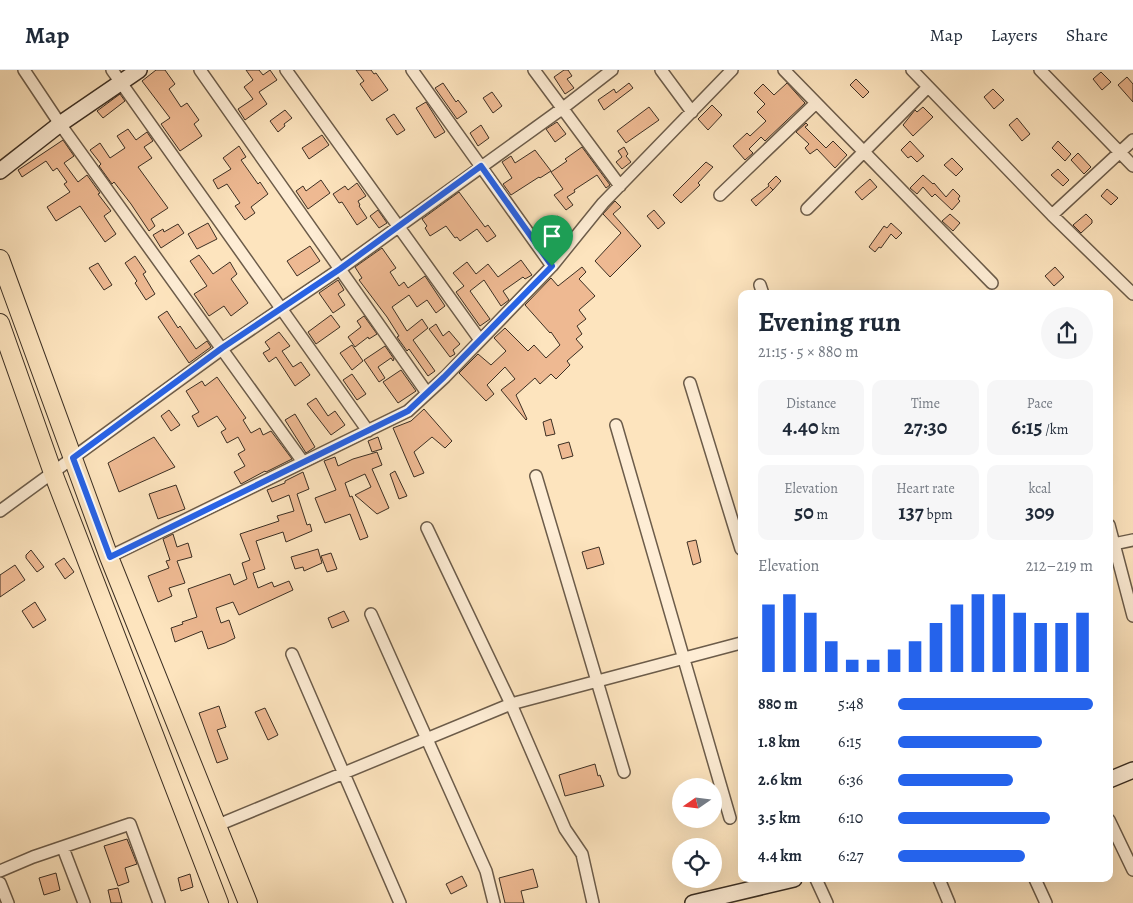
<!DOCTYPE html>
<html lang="en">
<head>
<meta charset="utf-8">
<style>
  :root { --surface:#fff; --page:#f6f6f7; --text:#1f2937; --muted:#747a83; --line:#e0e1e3; --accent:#2563eb }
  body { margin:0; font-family:Alegreya,serif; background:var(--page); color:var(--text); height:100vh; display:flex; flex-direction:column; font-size:19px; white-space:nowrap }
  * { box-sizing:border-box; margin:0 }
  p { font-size:16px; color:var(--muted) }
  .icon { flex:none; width:28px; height:28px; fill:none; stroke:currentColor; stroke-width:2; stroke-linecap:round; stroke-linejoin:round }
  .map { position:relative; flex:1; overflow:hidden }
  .side { position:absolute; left:738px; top:220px; width:375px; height:592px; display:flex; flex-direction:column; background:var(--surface); border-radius:10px; box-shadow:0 5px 20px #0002 }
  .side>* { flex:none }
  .needle { width:32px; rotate:256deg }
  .buttons { position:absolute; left:672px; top:708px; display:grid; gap:10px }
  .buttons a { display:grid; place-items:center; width:50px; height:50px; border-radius:50%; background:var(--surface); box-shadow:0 5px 20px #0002; font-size:25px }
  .pin { position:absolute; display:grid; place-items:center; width:42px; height:42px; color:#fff; margin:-51px -21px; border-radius:50% 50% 50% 0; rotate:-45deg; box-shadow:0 0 5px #0007 }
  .pin .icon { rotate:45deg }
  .round { display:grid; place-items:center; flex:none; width:52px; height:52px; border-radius:26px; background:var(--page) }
  .summary { display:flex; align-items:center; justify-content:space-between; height:85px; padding:0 20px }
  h1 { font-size:28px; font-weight:700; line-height:38px }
  .stats { display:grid; grid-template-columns:repeat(3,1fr); gap:8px; height:85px; padding:5px 20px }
  .stats div { display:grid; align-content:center; border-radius:10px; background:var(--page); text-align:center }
  .stats b { font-size:21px; font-weight:700 }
  .stats small { font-size:14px; font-weight:400 }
  .stats p { font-size:14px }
  .chart { height:140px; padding:10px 20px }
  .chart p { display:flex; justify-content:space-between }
  .chart svg { width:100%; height:90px; margin-top:5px; stroke:var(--accent); stroke-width:6 }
  ul { padding:0 20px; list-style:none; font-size:16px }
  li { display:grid; grid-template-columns:80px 60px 1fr; align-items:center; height:38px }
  li i { height:12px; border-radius:6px; background:var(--accent) }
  header { display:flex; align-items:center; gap:30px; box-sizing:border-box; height:70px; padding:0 25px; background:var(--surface); border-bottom:1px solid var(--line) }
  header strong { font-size:24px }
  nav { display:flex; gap:28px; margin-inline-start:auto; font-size:18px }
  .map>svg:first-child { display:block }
  .building { fill:#eeb992; stroke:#3c2f23 }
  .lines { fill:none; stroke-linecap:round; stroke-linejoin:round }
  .street-casing { stroke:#6c5c4a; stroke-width:14 }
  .secondary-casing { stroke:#3c2f23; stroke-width:18 }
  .primary-casing { stroke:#3c2f23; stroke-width:20 }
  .street { stroke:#feedd5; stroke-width:11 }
  .secondary { stroke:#feedd5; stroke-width:15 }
  .primary { stroke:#fde4be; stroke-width:18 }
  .route-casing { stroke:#fff; stroke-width:10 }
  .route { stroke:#2563eb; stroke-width:6 }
</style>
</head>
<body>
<header>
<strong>Map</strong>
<nav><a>Map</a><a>Layers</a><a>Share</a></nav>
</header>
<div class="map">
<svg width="1133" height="833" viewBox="0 0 1133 833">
  <rect width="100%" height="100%" fill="#fde4be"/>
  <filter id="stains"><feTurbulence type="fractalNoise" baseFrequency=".004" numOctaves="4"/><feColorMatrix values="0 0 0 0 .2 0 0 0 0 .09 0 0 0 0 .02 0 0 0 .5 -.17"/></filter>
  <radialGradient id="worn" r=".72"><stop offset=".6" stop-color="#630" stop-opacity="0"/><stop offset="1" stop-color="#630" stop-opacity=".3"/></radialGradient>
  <path class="building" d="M156,0H165L175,14L169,19L181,37L187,33L199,50L194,54L202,66L180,81L161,54L170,48L142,11Z
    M246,0H259L263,5L270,0L277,10L259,22L267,34L245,50L238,39L253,29L244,17L253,10Z
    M356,0H371L374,4L376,3L388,20L372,31L360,14L364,11Z
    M564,0H568L572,6L567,9L574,18L565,24L554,7Z
    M1101,2L1111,12L1102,20L1093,9Z
    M1127,7L1133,14V32L1118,15Z
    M856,9L869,22L863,28L850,15Z
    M443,13L456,32L458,30L467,42L457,49L435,18Z
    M629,13L633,18L604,40L598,30L614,19L616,23Z
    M787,13L805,33L765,71L761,67L749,79L753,83L745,90L733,76L747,63L750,66L766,51L757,42L765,34L754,23L763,14L774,25Z
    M993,19L1004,30L994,39L984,27Z
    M492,22L502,36L493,43L483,28Z
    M120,24L125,31L103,48L97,41Z
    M426,32L445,62L435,68L416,38Z
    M712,35L722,45L708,60L698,49Z
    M649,37L659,50L626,73L617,61Z
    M923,37L933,47L913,66L903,55L915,40L917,42Z
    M285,40L292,48L284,54L285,56L278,62L270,51Z
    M394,44L405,60L397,65L386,49Z
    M1017,48L1030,64L1022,71L1009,55Z
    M557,52L566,64L555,72L546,59Z
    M806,53L808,55L805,57L826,78L833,71L847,85L835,98L817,79L810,84L805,78L809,74L796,62Z
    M481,55L489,68L478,76L470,63Z
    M128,59L136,70L147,62L153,71L144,77L152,88L138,97L168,138L151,149L155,156L149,161L131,134L114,112L112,114L99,96L101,94L90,80L100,73L110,88L125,78L117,66Z
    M322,65L329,75L309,89L302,78Z
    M63,70L74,86L64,93L78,112L87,105L100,123L98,124L111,141L104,146L116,164L105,172L80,136L56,151L47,137L70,122L64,114L67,112L57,98L53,101L46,91L22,107L18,100Z
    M910,71L924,86L917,92L911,86L908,88L901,80Z
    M1058,71L1071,84L1065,91L1052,78Z
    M239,76L246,87L241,90L258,114L260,112L268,124L251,137L255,143L245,150L235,136L240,133L227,114L218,119L213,110L231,99L223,88Z
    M582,77L610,115L606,118L597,105L574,120L575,122L567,127L573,135L566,140L554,125L563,119L551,102L567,91L565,89Z
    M624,77L628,84L626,86L631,92L622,99L616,92L622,87L618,81Z
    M535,80L551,101L540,108L539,107L511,125L503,114L512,108L502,92L511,86L515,93Z
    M1078,83L1091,97L1084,104L1071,90Z
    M952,88L963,99L956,106L944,95Z
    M706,92L713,97L698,113L700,115L681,133L673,125Z
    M1058,99L1069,110L1063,116L1051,105Z
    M923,105L933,114L934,113L946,127L953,119L960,126L958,129L960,131L952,140L935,124L932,127L923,117L917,124L910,118Z
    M776,106L781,111L773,120L770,117L773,120L756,136L751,130L769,116L768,114Z
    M870,109L877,117L862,130L855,122Z
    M321,110L330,123L308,139L296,121L303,116L306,121Z
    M357,113L366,126L358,131L360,135L359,136L367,148L357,155L342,132L339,133L333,124L345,116L348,120Z
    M1107,119L1118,128L1111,135L1101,126Z
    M459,122L485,157L488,155L496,166L487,172L477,159L460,171L457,167L455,168L446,156L430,166L425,158L427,156L422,149Z
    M615,131L621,137L613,144L641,176L610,207L595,191L621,163L603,144Z
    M378,140L387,153L379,158L370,146Z
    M654,140L665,153L658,159L647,146Z
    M950,144L960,153L953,161L942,151Z
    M1086,144L1092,150V153L1081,163L1073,155Z
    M558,146L567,160L557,166L555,164L543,171L535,160Z
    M208,153L217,169L197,179L188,164Z
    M891,153L902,163L896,169L891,164L881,178L879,177L875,182L869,177L884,156L887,158Z
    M178,154L184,163L161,178L153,165L163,159L164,162Z
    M310,176L320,191L297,206L287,191Z
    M382,178L396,198L390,202L399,216L404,212L408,218L425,206L445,236L436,243L427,230L417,237L409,225L392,237L407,261L422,249L428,258L413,270L435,301L428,306L409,279L407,281L397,267L399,266L387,247L359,210L362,208L355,197Z
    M199,185L213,204L230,192L237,204L231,209L248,233L231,246L224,236L209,246L194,224L207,216L190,191Z
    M135,186L146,202L143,204L155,224L146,230L135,213L137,211L125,193Z
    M521,190L532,205L525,209L523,207L503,221L509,230L501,236L484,210L470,221L490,249L480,256L456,222L464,216L453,203L467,192L476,204L488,194L498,207Z
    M98,193L112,215L104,220L89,198Z
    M582,197L586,202L579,209L595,226L579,240L586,249L577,256L582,264L576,269L583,277L567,291L570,295L556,309L551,304L540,314L535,308L516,325L527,349L526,350L501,320L515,309L505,297L487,315L494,324L486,331L459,303L478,284L491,295L506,281L494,268L505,258L528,281L534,275L546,288L560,275L551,262L550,263L525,235L551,208L558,216Z
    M1055,197L1064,207L1054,216L1045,206Z
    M338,210L344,220L338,224L345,235L333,243L319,223Z
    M167,241L178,258L180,256L196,279L207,271L211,277L189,293L158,247Z
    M331,245L340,257L316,274L308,262Z
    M364,246L377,264L369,269L368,267L355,277L348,267L361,257L357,251Z
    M436,254L443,266L449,261L460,274L453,280L455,284L450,287L429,259Z
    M279,262L290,276L282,281L293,297L301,292L310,305L295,316L276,287L269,292L263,283L270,279L265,272Z
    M352,275L363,291L352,300L340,283Z
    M385,276L394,289L393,291L391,288L378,297L385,308L379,312L364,290Z
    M401,300L416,321L398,333L383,312Z
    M352,304L366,324L357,330L343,310Z
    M217,307L246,348L243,350L251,363L260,358L263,365L271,361L292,389L266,402L265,401L241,414L234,402L245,396L238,384L245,380L238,367L227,373L221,362L226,359L217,346L198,357L192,346L199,342L186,321L202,311L205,316Z
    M316,328L328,346L335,341L345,355L331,365L307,334Z
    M424,339L452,371L445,378L432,367L414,382L424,403L414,407L393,358L411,351Z
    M169,340L180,355L171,361L161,346Z
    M295,344L315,377L306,383L285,350Z
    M551,349L555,364L546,366L543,352Z
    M154,367L175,397L119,422L108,393Z
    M378,367L382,379L372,382L368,371Z
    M569,372L573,386L562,389L558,375Z
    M377,382L382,395L372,399L389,438L377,444L355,425L371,417L365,404L345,413L350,427L352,426L368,467L360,470L350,444L325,453L315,428L336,420L324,391L335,387L338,396L353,389Z
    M395,401L407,426L399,429L390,404Z
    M303,402L309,419L297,424L307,455L310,454L312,461L286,472L283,462L256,471L265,499L253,503L258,518L272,512L274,517L289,511L293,520L239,545L233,532L216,538L221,553L229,550L235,568L225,573L208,579L202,561L175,572L171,558L183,554L182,552L197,547L188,519L230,504L234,515L247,509L242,493L250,490L240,464L279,451L277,446L294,441L289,425L272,432L267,420L285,413V411Z
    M176,415L185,439L158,449L149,424Z
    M173,464L177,477L188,473L192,487L177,491L185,513L169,518L172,526L158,532L148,506L169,498L166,491L170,490L163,469Z
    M696,470L701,492L693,495L687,472Z
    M599,477L604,494L587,499L582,482Z
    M318,479L322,493L304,501L303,497L295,499L291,487Z
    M31,480L44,497L37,502L26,488V485Z
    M331,483L337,499L327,502L321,486Z
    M64,488L74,502L65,509L55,494Z
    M15,495L25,510L0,527V505Z
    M35,532L46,550L33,558L22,541Z
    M344,541L349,551L332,558L328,548Z
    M219,636L226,657L217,660L228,689L217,693L199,643Z
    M265,638L278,665L268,670L255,642Z
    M595,694L598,706L600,705L604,716L565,726L559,705Z
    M127,769L137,794L125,798L129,812L118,816L104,776Z
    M533,799L538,817L521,821L524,833H505L499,808Z
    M56,803L60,820L44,825L39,808Z
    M190,804L193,817L181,821L178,808Z
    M462,806L467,816L451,824L446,814Z
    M118,818L122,833H111L108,820Z"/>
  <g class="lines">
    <g class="street-casing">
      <path id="street" d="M24,0L60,54L303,392
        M112,0L368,361
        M200,0L427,323
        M286,0L480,270
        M412,0L552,196
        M534,0L620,116
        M661,0L692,42
        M784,0L992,213
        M912,0L1052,145L1133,224
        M1040,0L1133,96
        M720,125L816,33
        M807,139L928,17
        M1052,145L1133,70
        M760,215L763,224
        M690,313L741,479
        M616,355L730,748
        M536,406L624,702
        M0,441L222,279L340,199L563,38L612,0
        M1109,455L1133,546
        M427,458L511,634L565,759L582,784L593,833
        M1109,475L1133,470
        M109,487L408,341L445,307L552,196L603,133L732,0
        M371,544L486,801L494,833
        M292,584L400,833
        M1109,750L1133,800
        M218,755L511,634L741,573
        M63,778L84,833
        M0,801L33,787L130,754L159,833
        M816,809L827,833
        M939,809L949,833
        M1035,809L1046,833
        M0,813L8,833"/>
    </g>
    <g class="secondary-casing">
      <path id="secondary" d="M0,101L60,54L139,0
        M1109,710L1133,700
        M693,833L794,809"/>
    </g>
    <g class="primary-casing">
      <path id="primary" d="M0,189L109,487L248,833
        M0,253L53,403L219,833"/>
    </g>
    <use href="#street" class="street"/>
    <use href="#secondary" class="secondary"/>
    <use href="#primary" class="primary"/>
  </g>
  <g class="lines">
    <g class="route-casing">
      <path id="route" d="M481,96L552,196L444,307L408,341L110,487L73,388L222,278L340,199Z"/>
    </g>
    <use href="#route" class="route"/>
  </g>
  <rect width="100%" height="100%" filter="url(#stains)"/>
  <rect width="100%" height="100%" fill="url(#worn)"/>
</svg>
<div class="buttons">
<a><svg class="needle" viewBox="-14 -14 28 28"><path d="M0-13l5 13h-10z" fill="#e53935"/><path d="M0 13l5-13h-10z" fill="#747a83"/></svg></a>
<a><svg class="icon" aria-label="locate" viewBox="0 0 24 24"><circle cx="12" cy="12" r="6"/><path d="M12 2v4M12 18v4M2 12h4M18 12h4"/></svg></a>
</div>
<div class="pin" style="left:552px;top:196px;background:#1e9e55"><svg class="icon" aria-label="arrive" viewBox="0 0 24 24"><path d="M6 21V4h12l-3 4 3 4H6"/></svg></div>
<section class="side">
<div class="summary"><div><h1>Evening run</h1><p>21:15 · 5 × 880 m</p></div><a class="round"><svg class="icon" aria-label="share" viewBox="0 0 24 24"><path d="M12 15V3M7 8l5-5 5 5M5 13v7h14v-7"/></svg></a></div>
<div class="stats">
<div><p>Distance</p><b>4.40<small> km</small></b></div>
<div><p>Time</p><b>27:30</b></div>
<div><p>Pace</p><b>6:15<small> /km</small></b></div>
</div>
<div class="stats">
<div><p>Elevation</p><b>50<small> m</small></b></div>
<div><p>Heart rate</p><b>137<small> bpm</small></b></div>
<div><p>kcal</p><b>309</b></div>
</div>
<div class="chart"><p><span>Elevation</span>212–219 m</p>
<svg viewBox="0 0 160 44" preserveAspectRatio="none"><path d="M5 44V11M15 44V6M25 44V15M35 44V29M45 44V38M55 44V38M65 44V33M75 44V29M85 44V20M95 44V11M105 44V6M115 44V6M125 44V15M135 44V20M145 44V20M155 44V15"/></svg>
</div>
<ul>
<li><b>880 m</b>5:48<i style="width:100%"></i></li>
<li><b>1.8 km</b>6:15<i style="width:74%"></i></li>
<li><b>2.6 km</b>6:36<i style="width:59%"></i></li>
<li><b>3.5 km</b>6:10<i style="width:78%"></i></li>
<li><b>4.4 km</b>6:27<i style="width:65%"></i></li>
</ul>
</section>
</div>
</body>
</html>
